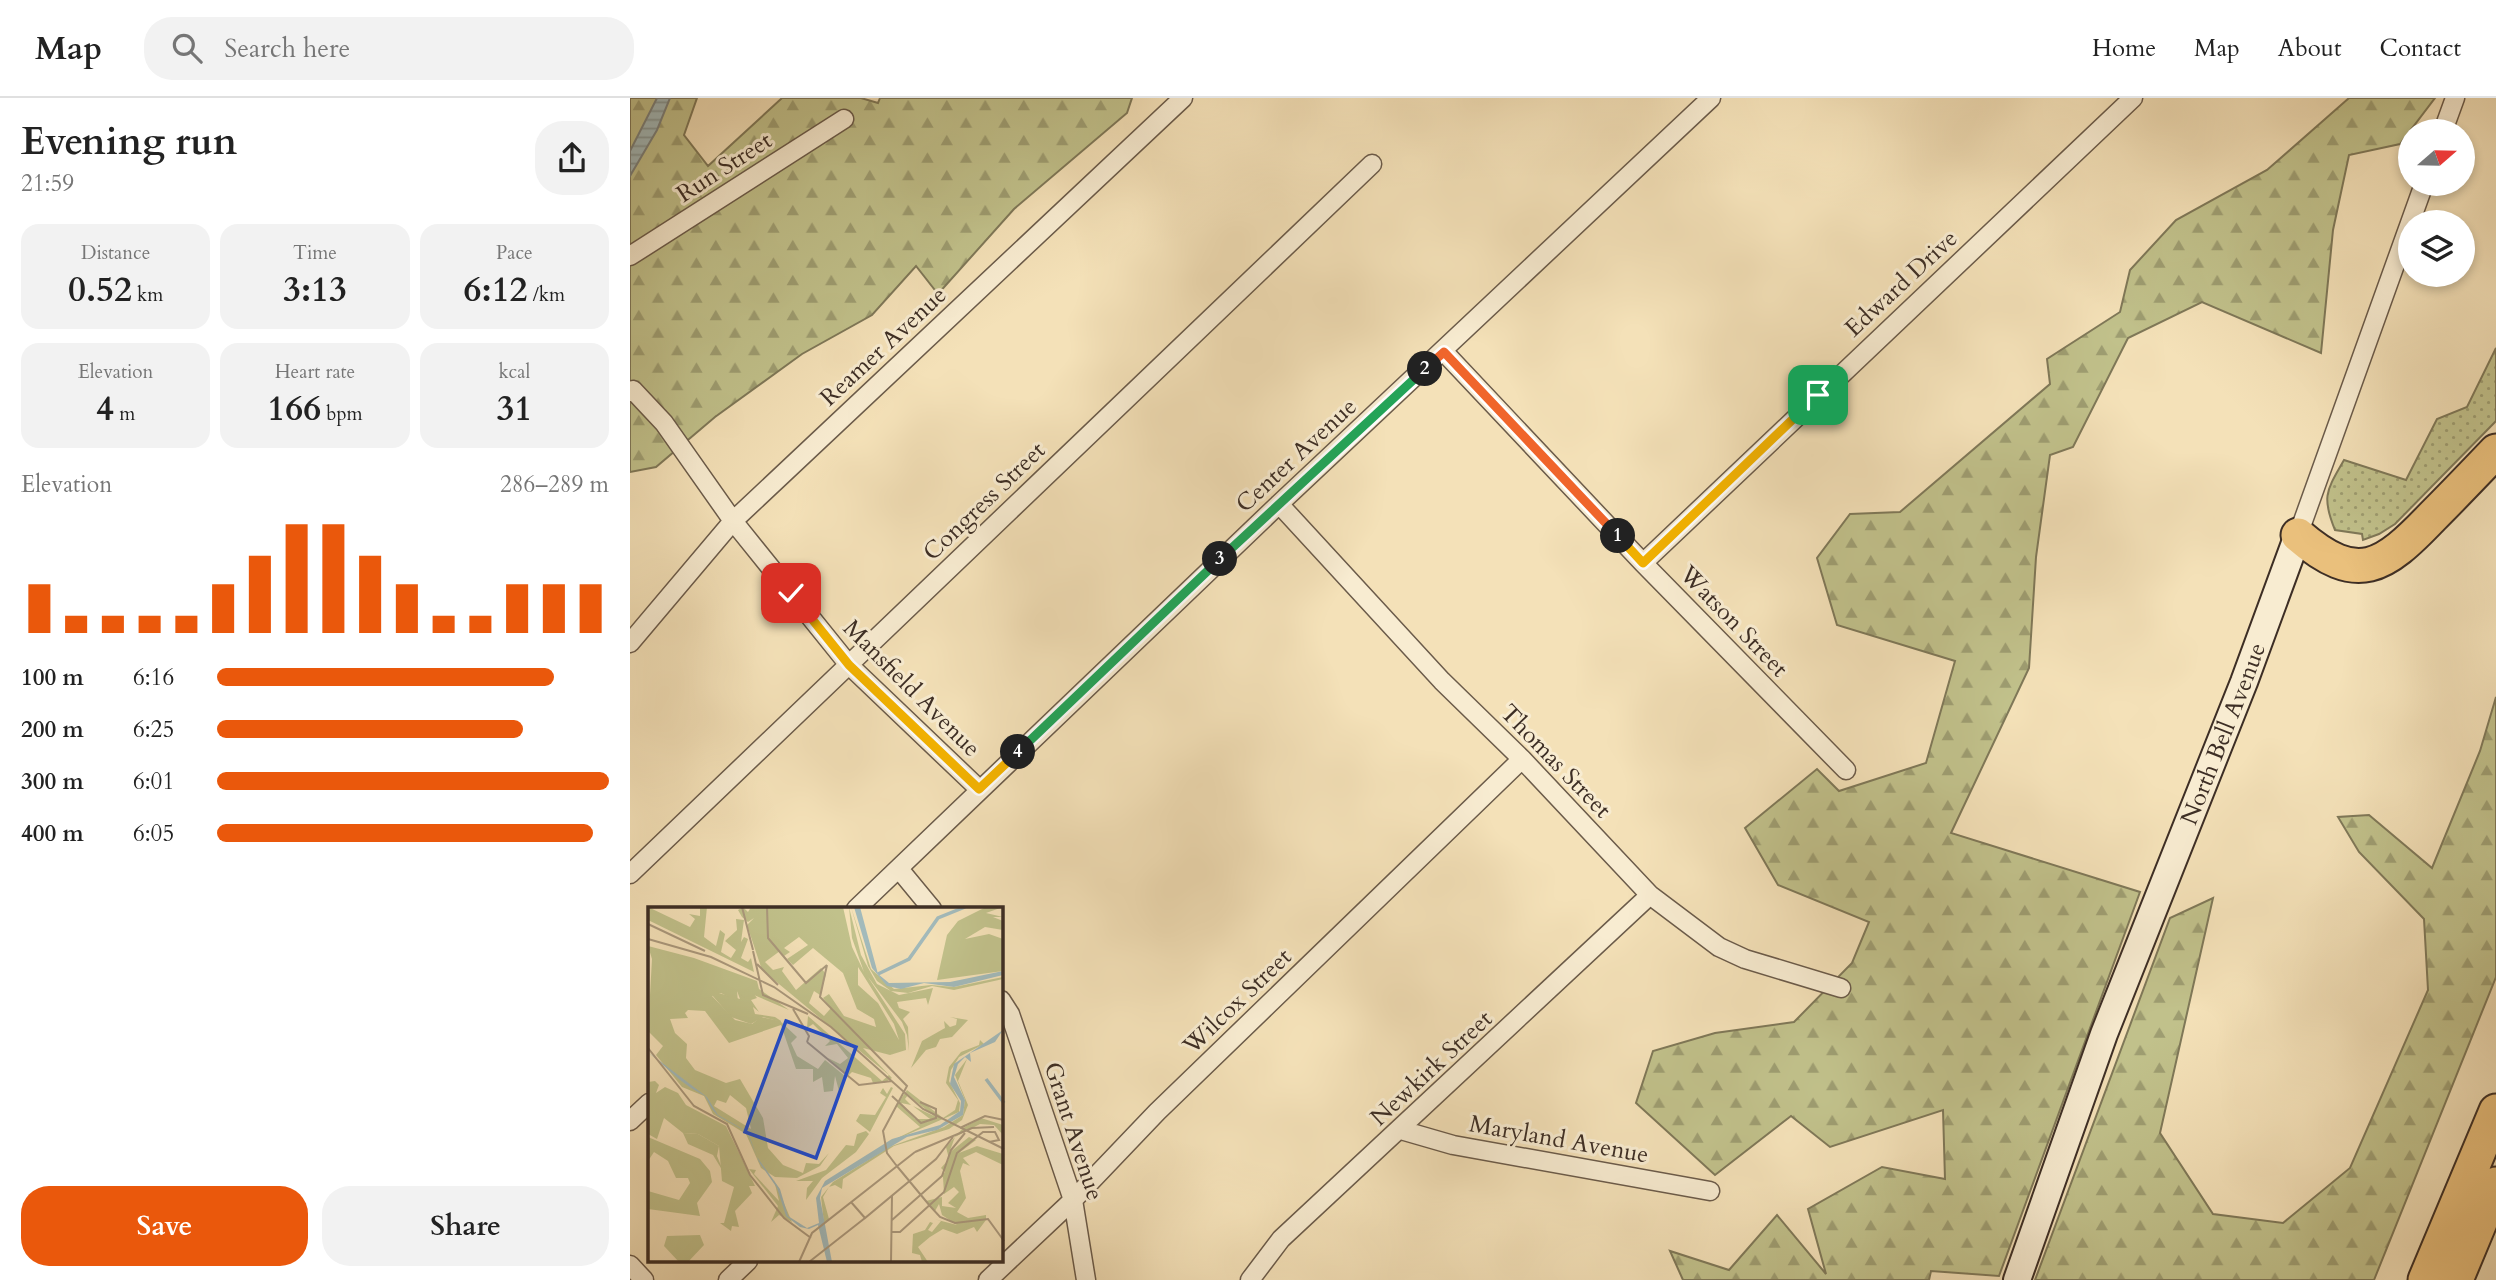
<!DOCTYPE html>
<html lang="en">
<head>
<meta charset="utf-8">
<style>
  :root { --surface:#fff; --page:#f2f2f2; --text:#222; --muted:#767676; --line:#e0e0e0; --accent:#ea580c }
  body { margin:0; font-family:Cardo,serif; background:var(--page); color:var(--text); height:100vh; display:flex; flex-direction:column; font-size:26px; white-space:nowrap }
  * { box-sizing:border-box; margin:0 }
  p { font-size:23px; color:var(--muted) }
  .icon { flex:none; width:38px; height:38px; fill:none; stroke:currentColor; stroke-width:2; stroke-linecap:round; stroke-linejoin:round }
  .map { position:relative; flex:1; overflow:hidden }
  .panel { display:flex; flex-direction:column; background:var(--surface); width:630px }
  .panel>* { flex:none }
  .needle { width:46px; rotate:70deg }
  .buttons { position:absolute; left:1768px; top:21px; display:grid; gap:14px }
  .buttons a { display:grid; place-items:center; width:77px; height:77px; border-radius:50%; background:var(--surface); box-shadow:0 4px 10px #0003; font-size:35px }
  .pin { position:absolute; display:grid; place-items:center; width:60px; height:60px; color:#fff; margin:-30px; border-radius:14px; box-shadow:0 4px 10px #0006 }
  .km { position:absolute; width:35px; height:35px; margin:-18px; border-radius:50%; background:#222; color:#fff; font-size:19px; line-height:35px; text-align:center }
  .round { display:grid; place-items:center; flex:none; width:74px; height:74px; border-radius:28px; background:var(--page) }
  .overview { display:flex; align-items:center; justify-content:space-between; height:119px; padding:0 21px }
  h1 { font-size:38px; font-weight:800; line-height:52px }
  .metrics { display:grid; grid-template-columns:repeat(3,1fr); gap:10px; height:119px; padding:7px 21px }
  .metrics div { display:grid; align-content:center; border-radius:18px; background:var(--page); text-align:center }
  .metrics b { font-size:35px; font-weight:800 }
  .metrics small { font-size:19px; font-weight:400 }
  .metrics p { font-size:19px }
  .chart { height:196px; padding:14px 21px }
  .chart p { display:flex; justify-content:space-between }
  .chart svg { width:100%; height:126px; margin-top:7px; stroke:var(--accent); stroke-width:6 }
  .button { display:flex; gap:14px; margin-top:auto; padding:14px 21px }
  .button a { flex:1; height:80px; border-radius:28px; background:var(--accent); color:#fff; font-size:28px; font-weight:800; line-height:80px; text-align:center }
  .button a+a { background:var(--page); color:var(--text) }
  ul { padding:0 21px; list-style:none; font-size:23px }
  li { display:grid; grid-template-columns:112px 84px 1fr; align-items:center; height:52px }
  li i { height:18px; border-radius:9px; background:var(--accent) }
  header { display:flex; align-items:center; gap:42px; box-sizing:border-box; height:98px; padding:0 35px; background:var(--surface); border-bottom:2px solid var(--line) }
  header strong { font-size:33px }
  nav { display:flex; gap:38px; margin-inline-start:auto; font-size:24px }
  .search { width:490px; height:63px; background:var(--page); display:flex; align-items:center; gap:18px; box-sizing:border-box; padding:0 24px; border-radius:28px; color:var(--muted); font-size:26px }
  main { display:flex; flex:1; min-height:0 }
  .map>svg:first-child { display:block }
  .green { fill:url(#green-dots); stroke:#7f7858; stroke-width:2 }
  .forest { fill:url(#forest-firs); stroke:#7f7858; stroke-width:2 }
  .water { fill:url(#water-rules); stroke:#7a827f; stroke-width:2 }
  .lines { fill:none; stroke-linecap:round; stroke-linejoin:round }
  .street-casing { stroke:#6b5b4a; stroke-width:21 }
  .secondary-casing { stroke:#3d2e25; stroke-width:30 }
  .highway-casing { stroke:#3d2e25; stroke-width:37 }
  .street { stroke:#f8ecd1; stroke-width:18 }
  .secondary { stroke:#f8ecd1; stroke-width:26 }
  .highway { stroke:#eac07c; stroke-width:33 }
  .split-1-casing { stroke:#fff; stroke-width:14 }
  .split-2-casing { stroke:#fff; stroke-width:14 }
  .split-3-casing { stroke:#fff; stroke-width:14 }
  .split-4-casing { stroke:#fff; stroke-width:14 }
  .split-5-casing { stroke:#fff; stroke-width:14 }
  .split-1 { stroke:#f5b400; stroke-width:9 }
  .split-2 { stroke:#f0652b; stroke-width:9 }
  .split-3 { stroke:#22a559; stroke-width:9 }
  .split-4 { stroke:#22a559; stroke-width:9 }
  .split-5 { stroke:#f5b400; stroke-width:9 }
  .labels { text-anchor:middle; stroke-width:6; stroke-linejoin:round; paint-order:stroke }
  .street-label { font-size:24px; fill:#3d2e25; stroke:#f8ecd1 }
  .inset-river { fill:none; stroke:#a2babb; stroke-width:3.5 }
  .inset-road { fill:none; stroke:#ab997d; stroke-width:2 }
  .view { fill:#1d4ed8; fill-opacity:0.15; stroke:#1d4ed8; stroke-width:3.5 }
  .inset-edge { fill:none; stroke:#3d2e25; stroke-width:3.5 }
</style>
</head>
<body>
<header>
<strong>Map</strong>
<div class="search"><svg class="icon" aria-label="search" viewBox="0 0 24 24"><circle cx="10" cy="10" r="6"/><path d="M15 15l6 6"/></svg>Search here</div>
<nav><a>Home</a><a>Map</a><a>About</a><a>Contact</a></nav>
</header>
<main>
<section class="panel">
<div class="overview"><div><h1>Evening run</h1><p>21:59</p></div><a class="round"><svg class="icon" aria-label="share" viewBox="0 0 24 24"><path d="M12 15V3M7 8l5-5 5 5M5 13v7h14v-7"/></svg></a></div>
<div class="metrics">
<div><p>Distance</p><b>0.52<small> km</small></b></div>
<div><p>Time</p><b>3:13</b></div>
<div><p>Pace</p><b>6:12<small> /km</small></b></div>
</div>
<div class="metrics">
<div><p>Elevation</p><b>4<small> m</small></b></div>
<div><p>Heart rate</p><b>166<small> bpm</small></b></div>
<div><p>kcal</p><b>31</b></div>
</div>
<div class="chart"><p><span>Elevation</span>286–289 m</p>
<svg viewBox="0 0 160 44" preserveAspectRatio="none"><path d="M5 44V27M15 44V38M25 44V38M35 44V38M45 44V38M55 44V27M65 44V17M75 44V6M85 44V6M95 44V17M105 44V27M115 44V38M125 44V38M135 44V27M145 44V27M155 44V27"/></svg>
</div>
<ul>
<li><b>100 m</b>6:16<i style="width:86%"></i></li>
<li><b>200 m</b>6:25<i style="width:78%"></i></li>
<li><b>300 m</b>6:01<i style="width:100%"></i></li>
<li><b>400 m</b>6:05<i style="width:96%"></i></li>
</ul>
<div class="button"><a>Save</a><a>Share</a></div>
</section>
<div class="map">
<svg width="1866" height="1182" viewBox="0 0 1866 1182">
  <defs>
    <pattern id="green-dots" width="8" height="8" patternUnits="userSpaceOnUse" patternTransform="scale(1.75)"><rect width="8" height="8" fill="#c1c18b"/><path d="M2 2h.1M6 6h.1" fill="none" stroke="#9e9d71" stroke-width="1.8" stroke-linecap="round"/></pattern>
    <pattern id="forest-firs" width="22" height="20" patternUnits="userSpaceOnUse" patternTransform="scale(1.75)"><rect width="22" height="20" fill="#c1c18b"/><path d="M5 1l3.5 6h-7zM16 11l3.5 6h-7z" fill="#9e9d71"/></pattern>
    <pattern id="water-rules" width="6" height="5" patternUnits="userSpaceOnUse" patternTransform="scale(1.75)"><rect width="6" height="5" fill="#a2babb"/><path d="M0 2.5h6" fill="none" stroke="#859898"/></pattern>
  </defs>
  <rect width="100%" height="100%" fill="#f4e1b8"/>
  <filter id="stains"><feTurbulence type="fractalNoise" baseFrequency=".00286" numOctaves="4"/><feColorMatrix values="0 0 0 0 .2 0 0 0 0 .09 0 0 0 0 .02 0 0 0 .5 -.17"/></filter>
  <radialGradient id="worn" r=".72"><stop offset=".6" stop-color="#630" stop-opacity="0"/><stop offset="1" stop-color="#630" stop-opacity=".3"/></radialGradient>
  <path class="green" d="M1866,250V323L1765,426L1749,436L1733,442L1732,436L1705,432C1691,398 1697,392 1714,362L1776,382L1807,321L1837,309Z"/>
  <path class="forest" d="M0,0H67L54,37L78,68L152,0H231L248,5L250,0H502L497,15L384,111L308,196L286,168L242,217L172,256L85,319L26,369L0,374Z
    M1719,0H1805L1770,46L1719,57L1703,132L1691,255L1572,204L1498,240L1443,349L1420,357L1406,459L1399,570L1321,735L1510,794L1369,1178L1301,1173L1299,1182H1053L1040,1153L1099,1172L1147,1117L1196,1176L1178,1111L1252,1069L1315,1081L1313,1012L1200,1049L1161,1018L1085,1077L1006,1005L1023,953L1085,935L1164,924L1222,865L1239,824L1148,787L1115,730L1187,671L1209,693L1296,665L1325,563L1207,527L1187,460L1220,416L1270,414L1420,286L1417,261L1490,214L1500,172L1546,122L1637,72Z
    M1866,599V879L1744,1182H1405L1540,820L1583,800L1530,1035L1583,1116L1653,1125L1720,1070L1798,892L1794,821L1729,754L1708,719L1739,717L1802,770L1850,653Z"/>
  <path class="water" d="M27,0H40L27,32L0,78V53Z"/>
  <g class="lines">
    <g class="street-casing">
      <path id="street" d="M1813,33L1825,0
        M0,158L214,21
        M814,254L1013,465L1216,672
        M0,294L3,292L34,325L103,423L219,567L349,691
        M649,406L812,583L892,661L1020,797L1089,849L1115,861L1211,890
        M1668,437L1794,86
        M1013,465L1503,0
        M0,545L103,423L553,0
        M269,771L302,811
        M0,776L742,66
        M226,811L649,406L1081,0
        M371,902L380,916L443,1102L456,1182
        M0,1023L19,1005
        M771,1032L823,1047L1080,1093
        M0,1167L14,1182
        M98,1182L118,1163
        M358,1182L443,1102L527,1014L892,661
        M620,1182L651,1141L1020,797"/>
    </g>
    <g class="secondary-casing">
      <g id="secondary">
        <path id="s1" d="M1387,1182L1474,936L1614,584L1668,437"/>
      </g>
    </g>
    <g class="highway-casing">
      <path id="highway" d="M1668,437C1728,489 1754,469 1802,419C1824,397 1845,375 1866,353
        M1795,1182L1866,1013
        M1826,1182L1866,1086"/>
    </g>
    <use href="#street" class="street"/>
    <use href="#secondary" class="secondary"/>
    <use href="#highway" class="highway"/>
  </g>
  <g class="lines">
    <g class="split-1-casing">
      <path id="split-1" d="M988,438L1013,465L1188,297"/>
    </g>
    <g class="split-2-casing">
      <path id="split-2" d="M795,271L814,254L988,438"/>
    </g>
    <g class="split-3-casing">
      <path id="split-3" d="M590,461L795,271"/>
    </g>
    <g class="split-4-casing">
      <path id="split-4" d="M388,654L590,461"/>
    </g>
    <g class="split-5-casing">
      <path id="split-5" d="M161,495L219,567L349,691L388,654"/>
    </g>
    <use href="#split-1" class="split-1"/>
    <use href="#split-2" class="split-2"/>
    <use href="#split-3" class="split-3"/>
    <use href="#split-4" class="split-4"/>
    <use href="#split-5" class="split-5"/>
  </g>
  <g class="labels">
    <g class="street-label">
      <text transform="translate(94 69) rotate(-33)" y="8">Run Street</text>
      <text transform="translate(1271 185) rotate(-43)" y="8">Edward Drive</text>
      <text transform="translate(253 248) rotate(-43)" y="8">Reamer Avenue</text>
      <text transform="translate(666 357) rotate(-43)" y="8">Center Avenue</text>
      <text transform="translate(354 403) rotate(-44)" y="8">Congress Street</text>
      <text transform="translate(1104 523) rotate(46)" y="8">Watson Street</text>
      <text transform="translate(282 590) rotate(45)" y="8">Mansfield Avenue</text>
      <text dy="8" stroke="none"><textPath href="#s1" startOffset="584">North Bell Avenue</textPath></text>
      <text transform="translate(926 663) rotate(46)" y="8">Thomas Street</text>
      <text transform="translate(607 903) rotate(-44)" y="8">Wilcox Street</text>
      <text transform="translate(801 970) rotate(-43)" y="8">Newkirk Street</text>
      <text transform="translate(444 1033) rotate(72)" y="8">Grant Avenue</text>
      <text transform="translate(929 1041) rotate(10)" y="8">Maryland Avenue</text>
    </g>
  </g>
  <g transform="translate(18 809)">
    <rect width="355" height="355" fill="#f4e1b8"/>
    <path d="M89,84L106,87L109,91L103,93L111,105L105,100L107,107L127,110L133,114V115L115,110L103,117L83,110L64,88L67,85L92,92ZM35,226L50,227L71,239L69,249L76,266L65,248L40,237ZM52,328L56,338L40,355H31L16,339L19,329Z" fill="#c1c18b"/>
    <path d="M0,0L42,20L47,12L41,7L52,9V0H59L56,30L68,39L72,23L77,27L73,45L83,51L88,43L77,34L89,23L88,12L96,13L93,35L96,30L100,32L93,51L100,55L103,51L106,65L0,13ZM95,0L100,5L103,0H195L204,40L216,65L204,31L201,0L213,48L229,77L251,88L285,81L280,98L278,91L249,95L251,101L262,105L255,112L260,120L261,144L259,128L254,115L220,70L257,127L258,143L242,148L215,141L244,171L236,176H225L223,171L204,165L200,169L180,151L192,157L200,151L189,137L177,139L182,134L165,117L159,121L160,109L234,174L241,168L114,63L99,18L106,11L100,15L94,10L90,3ZM151,30L160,38L139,52L145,58L165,41L195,66L209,102L226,112L228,120L196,109L181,87L175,91L183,101L176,109L161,96L166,84L172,88L178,67L173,61L148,83L134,64L136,60L125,63L117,55L132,44L136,49L142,45L136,41ZM210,60L246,117L251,133L230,96L210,78ZM203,0L223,62L246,82L283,78L306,80L355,70V72L306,83L284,79L260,86L243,84L229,74L220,59ZM338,0H355L338,6L355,10H345L355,14V23L337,20L317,32L341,27L355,32V64L289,73L299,28L310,14ZM0,39L46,51L109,74L111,82L141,103L106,88L98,92L89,84L90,95L73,86L64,89L87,113L104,117L113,110L132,114L149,130L143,136L149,149L170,162L177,153L197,169L192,188L187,169L185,184L176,185L174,170L165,175V162H148L133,118L81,136L57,104L40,103L37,106L40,111L22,112L27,126L39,137L38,151L47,163L78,176L92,172L115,211L120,241L135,258L155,266L158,256L171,257L181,246L172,259L149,271L127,270L113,261L98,227L65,207L56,189L34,180L8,148L15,139L0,124L4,52ZM82,188L98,201L103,222L66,199L69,193L78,196ZM302,110L320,113L304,130L292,132L288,140L278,143L263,161L274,134L297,121L296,114L302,120L308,118L309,112ZM332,133L336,137L311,150L303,163L301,174L312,196L311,205L233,239L272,220L248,199L259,183L295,211L307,203L310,193L298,176L301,160L313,145L331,138ZM260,188L286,209L265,199L282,212H267L253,196L263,198L257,192ZM319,152L310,174L320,198L314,213L301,222L246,239L195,272L194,282L187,278L181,280L175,290L181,312L176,316L173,290L185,275L241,240L296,220L315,208L317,193L307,168ZM7,174L11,178L8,186L17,180L30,186L38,198L78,219L107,279H101L104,286L87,304L91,320L84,319L83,324L72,316H76L86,280L74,274L71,239L50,227L35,226L16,211L9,232L0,227V175ZM243,180L245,181L222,225L208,214L212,207L227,208L238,190L232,186L235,181L239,187ZM333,211L355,218V228L346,218L332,217L307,230L301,246L321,230L328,233L311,246L329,239L355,247V258L328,245L315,251L322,259L315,256L312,264L318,291L309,305L320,311L338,308V313L329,325L326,320L309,327L295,322L282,330L270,340L280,355H274L272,348L264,346L265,327L277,323L282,315L285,316L280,323L284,325L293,314L286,312L309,318L294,308L291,297L287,304L278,294L294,290V299L308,301L300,296L311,285L306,280L296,287L295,270H292L297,265L293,261L301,252L298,240L315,221ZM218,224L221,227L208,245L174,271L158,293L159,281L165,274H148L178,263L198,238L206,239L209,227ZM0,230L52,252L62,264L64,275L49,296L52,309L0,302V284L31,293L42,276L40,271H28L20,254L6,245L0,254ZM101,262L108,263L106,267L131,294L126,273L144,315L131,308L123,315L130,299Z" fill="#c1c18b" fill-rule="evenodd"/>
    <path d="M35,332L46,346L40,350L20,341Z" fill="#c1c18b"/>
    <path d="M206,0H212L230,67L241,76L302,75L355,64V68L306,80L276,76L253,82L239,79L224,61ZM355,123L347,135L322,146L323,155L317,150L310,157L306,170L317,193L315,208L289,223L259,230L174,281L172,291L184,355H179L170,318L161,322L152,320L138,309L129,281L111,255L99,225L70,209L64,202L57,189L43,181L32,173L0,145L59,190L70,208L100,225L109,250L132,282L140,309L159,321L171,316L168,291L177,274L244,232L292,218L312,204L313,194L302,177L306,157Z" fill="#a2babb"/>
    <path class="inset-river" d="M230,67L261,52L290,11L317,0M338,172L356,196"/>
    <path class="inset-road" d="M94,0L105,43M119,0L120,31L158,76L179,58M0,17L57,44M0,32L63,50L126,80L183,120L275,202L356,242M105,44L115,88L160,107M109,57L130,78M179,58L172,90L259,179L235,224L239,246L248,258M145,102L161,129L159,135M159,135L211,178L244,174M0,141L46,199L79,217L102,268L136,311L163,331M244,189L273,216L288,211V202L272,195M312,221L337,209L356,213M267,245L324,221L346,220M248,258L282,299M294,269L303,243L317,226M296,285L309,246L335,225H347L351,233L341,235M203,295L217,311L288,252L305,230M282,299L292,310L307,316L340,312L356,334M244,313L294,269M243,325H252L296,285M151,355L164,326L267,245M161,355L217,311M243,355L244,288"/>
    <path class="view" d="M138,114L208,140L168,251L97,225Z"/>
    <rect width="355" height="355" class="inset-edge"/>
  </g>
  <rect width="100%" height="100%" filter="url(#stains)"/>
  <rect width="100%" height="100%" fill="url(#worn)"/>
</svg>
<div class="buttons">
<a><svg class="needle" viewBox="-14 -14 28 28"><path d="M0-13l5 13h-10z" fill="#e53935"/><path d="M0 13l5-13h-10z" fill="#767676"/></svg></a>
<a><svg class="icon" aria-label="layers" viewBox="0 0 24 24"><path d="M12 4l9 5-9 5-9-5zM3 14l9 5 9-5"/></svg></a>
</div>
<div class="pin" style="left:1188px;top:297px;background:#1e9e55"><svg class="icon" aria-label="arrive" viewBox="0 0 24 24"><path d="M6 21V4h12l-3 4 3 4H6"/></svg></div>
<div class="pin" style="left:161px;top:495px;background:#d93025"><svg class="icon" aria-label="check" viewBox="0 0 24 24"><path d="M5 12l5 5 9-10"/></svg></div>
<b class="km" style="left:988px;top:438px">1</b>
<b class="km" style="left:795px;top:271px">2</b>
<b class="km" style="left:590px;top:461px">3</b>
<b class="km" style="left:388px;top:654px">4</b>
</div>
</main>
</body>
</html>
